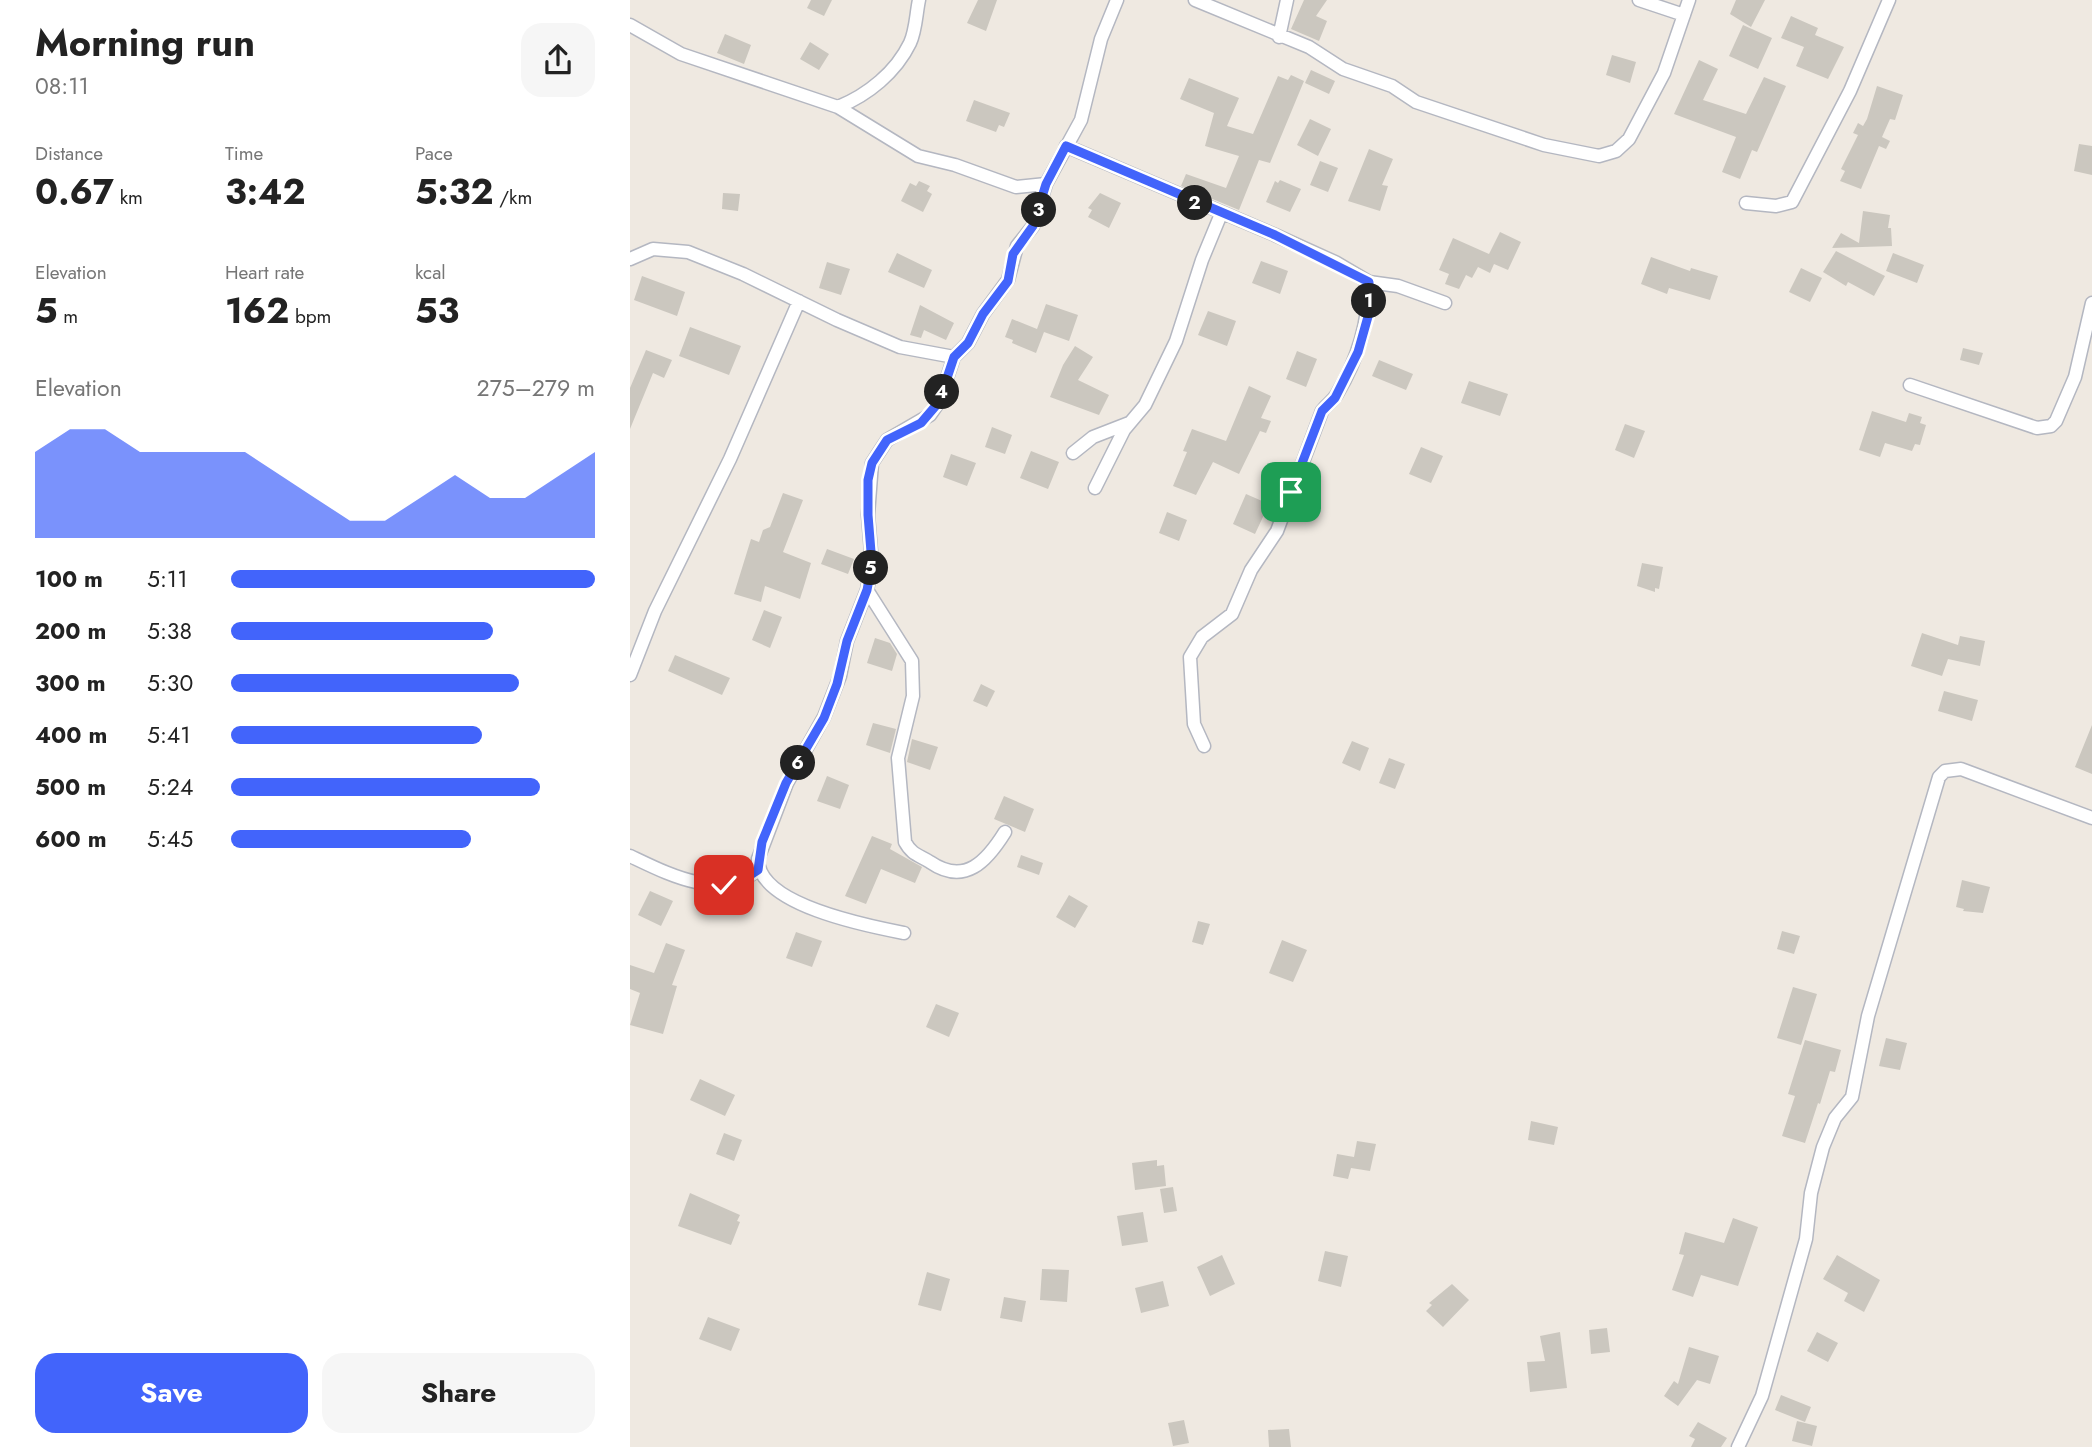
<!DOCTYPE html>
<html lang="en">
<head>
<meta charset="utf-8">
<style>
  :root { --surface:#fff; --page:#f6f6f6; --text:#222; --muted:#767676; --accent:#4264fb }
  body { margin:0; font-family:Jost,sans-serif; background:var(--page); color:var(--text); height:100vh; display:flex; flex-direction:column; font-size:26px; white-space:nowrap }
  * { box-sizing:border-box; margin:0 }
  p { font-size:23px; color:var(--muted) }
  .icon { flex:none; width:38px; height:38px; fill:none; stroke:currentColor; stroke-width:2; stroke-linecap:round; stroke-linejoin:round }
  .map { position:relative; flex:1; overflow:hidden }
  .panel { display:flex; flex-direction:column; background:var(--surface); width:630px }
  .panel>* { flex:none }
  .pin { position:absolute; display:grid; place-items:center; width:60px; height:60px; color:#fff; margin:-30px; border-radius:14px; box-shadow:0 4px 10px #0006 }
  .km { position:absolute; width:35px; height:35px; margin:-18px; border-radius:50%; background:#222; color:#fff; font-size:19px; line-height:35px; text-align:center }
  .round { display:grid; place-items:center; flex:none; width:74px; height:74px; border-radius:21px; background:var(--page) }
  .summary { display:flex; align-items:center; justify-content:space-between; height:119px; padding:0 35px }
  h1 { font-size:38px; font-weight:700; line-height:52px }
  .stats { display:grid; grid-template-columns:repeat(3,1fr); gap:10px; height:119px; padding:7px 35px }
  .stats div { display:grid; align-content:center }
  .stats b { font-size:35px; font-weight:700 }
  .stats small { font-size:19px; font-weight:400 }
  .stats p { font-size:19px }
  .chart { height:196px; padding:14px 35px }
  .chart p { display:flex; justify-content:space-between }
  .chart svg { width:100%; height:126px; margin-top:7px; fill:var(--accent); opacity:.7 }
  .button { display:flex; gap:14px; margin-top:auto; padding:14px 35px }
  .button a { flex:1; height:80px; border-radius:21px; background:var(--accent); color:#fff; font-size:28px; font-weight:700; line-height:80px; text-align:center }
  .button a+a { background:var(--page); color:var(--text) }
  ul { padding:0 35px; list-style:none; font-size:23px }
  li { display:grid; grid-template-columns:112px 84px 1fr; align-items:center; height:52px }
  li i { height:18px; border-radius:9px; background:var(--accent) }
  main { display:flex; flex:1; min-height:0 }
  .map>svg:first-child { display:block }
  .building { fill:#cbc7bf }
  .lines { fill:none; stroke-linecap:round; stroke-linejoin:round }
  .minor-casing { stroke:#b4b7c1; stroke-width:15 }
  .minor { stroke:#fff; stroke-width:12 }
  .route-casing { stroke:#fff; stroke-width:14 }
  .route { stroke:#4264fb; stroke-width:9 }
</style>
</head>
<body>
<main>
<section class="panel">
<div class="summary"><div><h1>Morning run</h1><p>08:11</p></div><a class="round"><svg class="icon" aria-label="share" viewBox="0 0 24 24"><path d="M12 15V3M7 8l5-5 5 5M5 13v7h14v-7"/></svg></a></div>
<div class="stats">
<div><p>Distance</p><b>0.67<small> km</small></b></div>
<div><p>Time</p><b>3:42</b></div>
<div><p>Pace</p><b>5:32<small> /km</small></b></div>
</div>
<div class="stats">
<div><p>Elevation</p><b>5<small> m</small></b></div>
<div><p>Heart rate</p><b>162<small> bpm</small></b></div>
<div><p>kcal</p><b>53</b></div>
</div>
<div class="chart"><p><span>Elevation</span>275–279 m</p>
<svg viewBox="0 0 160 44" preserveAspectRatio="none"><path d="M0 44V14L10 6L20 6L30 14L40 14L50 14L60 14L70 22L80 30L90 38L100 38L110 30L120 22L130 30L140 30L150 22L160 14V44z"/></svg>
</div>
<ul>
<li><b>100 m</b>5:11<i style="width:100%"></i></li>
<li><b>200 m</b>5:38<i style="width:72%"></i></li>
<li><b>300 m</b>5:30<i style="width:79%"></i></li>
<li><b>400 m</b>5:41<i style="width:69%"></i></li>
<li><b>500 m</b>5:24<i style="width:85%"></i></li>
<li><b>600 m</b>5:45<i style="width:66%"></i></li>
</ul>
<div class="button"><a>Save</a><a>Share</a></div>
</section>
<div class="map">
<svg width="1462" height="1447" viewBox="0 0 1462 1447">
  <rect width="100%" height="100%" fill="#efe9e1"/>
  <path class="building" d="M181,0H202L194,16L177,8Z
    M348,0H367L356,31L337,23Z
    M674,0H697L686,16L697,21L689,41L661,29Z
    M1106,0H1135L1121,27L1100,14Z
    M1161,16L1188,28L1185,35L1214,47L1198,79L1166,66L1174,47L1151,38Z
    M1113,25L1142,38L1128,69L1099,56Z
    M95,34L121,45L114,64L87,53Z
    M180,42L199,54L189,70L170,59Z
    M982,55L1006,62L1000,83L976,75Z
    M1069,60L1088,69L1073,100L1116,114L1134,77L1156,86L1127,152L1122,150L1110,179L1092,172L1106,137L1044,114Z
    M681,70L705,81L699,94L675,83Z
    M661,75L674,81L640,163L629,160L609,210L551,186L556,174L596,188L609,156L575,146L584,113L550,99L559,78L609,98L597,126L623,134L648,76L658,80Z
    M1247,86L1273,95L1265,120L1260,119L1252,137L1260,141L1256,149L1249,146L1231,189L1210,181L1215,171L1211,169L1228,135L1223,133L1228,123L1233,126L1237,119Z
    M344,100L380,113L374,127L369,125L366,132L336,121Z
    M680,119L701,129L688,156L667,145Z
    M1449,144L1462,146V175L1444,171Z
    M739,149L763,159L752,185L758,186L750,211L718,201Z
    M690,161L708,168L698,192L680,185Z
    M650,180L671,189L660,212L636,202L645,181L648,183Z
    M289,181L300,186L297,191L302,194L293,212L271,201L280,183L286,186Z
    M93,193L110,194L108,211L92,209Z
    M470,193L491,203L479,228L458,217L462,210L458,208Z
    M1233,211L1260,215L1258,228H1261L1262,246L1202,248L1211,233L1229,243Z
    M870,232L891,242L878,270L864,264L860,273L848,267L842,278L836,275L829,289L815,284L819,274L809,270L823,238L859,254Z
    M1206,251L1255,276L1244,296L1218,282L1216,286L1193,272Z
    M267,253L302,270L294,288L258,272Z
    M1263,253L1294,265L1287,283L1256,271Z
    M1021,257L1060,271L1061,268L1088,276L1080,300L1039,288L1037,294L1011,284Z
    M631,261L658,271L650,294L622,283Z
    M197,262L220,269L211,295L189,288Z
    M1171,268L1192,278L1180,302L1159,292Z
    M12,276L55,292L47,316L4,300Z
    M416,304L448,315L439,341L414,332L406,353L382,343L383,340L375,337L382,319L407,329Z
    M290,305L324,323L316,340L294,330L291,338L280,335Z
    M578,311L606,321L597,346L568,335Z
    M60,327L111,346L99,375L49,356Z
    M445,346L463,357L448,380L479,395L469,415L420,397L433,365Z
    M1333,348L1353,353L1349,365L1330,360Z
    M16,350L42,360L34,378L23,373L0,429V388Z
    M667,351L687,359L676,387L656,379Z
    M749,360L783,374L776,390L742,376Z
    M839,381L878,394L870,416L831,403Z
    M619,386L641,396L631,418L641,421L636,433L630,431L609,474L583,462L566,495L543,486L557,452L553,451L562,429L596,441Z
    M1242,411L1276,422L1279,413L1292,417L1290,423L1296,425L1290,445L1285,444L1282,451L1255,443L1250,457L1229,450Z
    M995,424L1015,431L1004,458L985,450Z
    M362,427L382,435L375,454L355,447Z
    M791,447L813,456L801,483L779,474Z
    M401,451L429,462L418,489L390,478Z
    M321,454L346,463L337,486L313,477Z
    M153,493L173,500L153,552L181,563L170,599L135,586L131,602L104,594L121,539L129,542L133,530L140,527Z
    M616,494L639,504L625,534L603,524Z
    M537,512L557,520L549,541L529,533Z
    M197,549L224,559L218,574L191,564Z
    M1012,563L1033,567L1029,589L1025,588V592L1007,586Z
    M134,610L152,617L140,648L122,640Z
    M1292,633L1328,645L1330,636L1355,641L1350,666L1318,659L1312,676L1281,666Z
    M245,638L260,643L267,654L262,671L237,663Z
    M45,655L100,678L92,695L38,671Z
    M351,684L365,691L357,707L343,701Z
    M1314,691L1348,700L1342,721L1308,711Z
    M243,723L266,729L260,753L236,745Z
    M1462,725V774L1445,767Z
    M282,739L308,747L300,770L277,762Z
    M722,741L739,748L730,771L712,763Z
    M759,758L775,764L765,789L749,783Z
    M197,776L219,785L210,809L187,801Z
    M374,796L404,809L395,832L364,819Z
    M242,836L262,844L260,849L292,867L285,883L251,869L236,904L215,896Z
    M391,855L413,863L409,875L387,867Z
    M1332,880L1360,887L1353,913L1333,911L1334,909L1326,907Z
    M20,891L43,901L31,926L8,915Z
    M439,895L458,906L445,928L426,917Z
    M568,921L580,924L573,945L562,942Z
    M1152,931L1170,936L1164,954L1147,949Z
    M166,932L192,941L182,967L156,958Z
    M652,940L677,950L663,982L639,973Z
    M36,943L55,950L42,985L47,986L33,1034L0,1025L10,993L0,989V965L24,973Z
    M1163,987L1187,994L1171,1045L1147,1038Z
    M306,1004L329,1013L319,1037L296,1027Z
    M1256,1038L1277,1043L1270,1070L1249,1066Z
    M1175,1040L1211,1050L1205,1072L1200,1071L1190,1104L1188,1103L1175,1143L1152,1136L1165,1096L1158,1094Z
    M70,1079L105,1095L95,1116L60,1100Z
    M901,1121L928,1127L924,1145L898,1140Z
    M94,1133L112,1140L104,1161L86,1154Z
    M727,1141L746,1144L740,1171L721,1168L718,1179L703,1176L707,1154L724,1157Z
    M527,1160V1166L534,1165L536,1186L505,1190L502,1163Z
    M543,1187L547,1211L534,1213L530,1189Z
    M60,1193L110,1215L107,1221L110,1222L101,1245L48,1226Z
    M513,1212L518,1242L492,1246L487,1216Z
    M1103,1218L1128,1227L1108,1286L1071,1275L1063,1297L1042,1290L1054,1255L1049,1254L1055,1232L1094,1243Z
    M695,1251L718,1256L711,1287L688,1281Z
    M592,1255L605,1284L580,1296L567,1267Z
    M1207,1255L1250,1280L1234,1312L1214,1301L1218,1293L1193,1279Z
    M412,1269L439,1270L437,1302L410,1300Z
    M297,1272L320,1279L311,1311L288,1305Z
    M533,1281L539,1306L511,1313L505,1288Z
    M822,1284L839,1300L813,1327L796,1311L802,1305L799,1303Z
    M374,1297L396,1301L392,1322L370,1318Z
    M78,1317L110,1329L101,1351L69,1339Z
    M977,1328L980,1352L961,1354L959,1330Z
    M930,1332L937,1388L900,1392L897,1362L915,1361L910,1336Z
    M1187,1332L1208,1343L1198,1362L1177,1351Z
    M1059,1347L1089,1356L1080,1384L1067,1380L1048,1406L1034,1396L1044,1381L1048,1384Z
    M1151,1395L1181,1407L1175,1422L1145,1410Z
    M554,1420L559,1443L543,1446L538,1423Z
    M1167,1421L1187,1426L1182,1446L1162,1441Z
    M1068,1422L1097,1438L1091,1447H1061L1065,1439L1059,1436Z
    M659,1429L661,1447H639L638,1430Z"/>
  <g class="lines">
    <g class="minor-casing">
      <path id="minor" d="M565,0L679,47L713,69L762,86L786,102L914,145L969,156L986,151L999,139L1034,73L1059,0
        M1009,0L1054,15
        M0,25L51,54L208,107L288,156L325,165L386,187L416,184
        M649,37L657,0
        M208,107C238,95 266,72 280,43C286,30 286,14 289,0
        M436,146L645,235L705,262L739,282L768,286L815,303
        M1116,203L1146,206L1162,202L1220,91L1259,0
        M0,259L23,249L58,252L113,274L207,320L270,347L324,357
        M1280,385L1407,428L1421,426L1426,421L1445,377L1462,303
        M443,453L463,437L499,423
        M465,488L494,430L515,405L546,341L572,260L591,214
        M237,590L282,661L283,696L268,758L275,842C282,855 289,855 300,862C335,886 357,861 375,832
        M0,675L25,611L100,459L169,301
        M574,746L564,724L560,657L572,637L602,614L621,570L647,531L692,411C696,405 703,401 707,394C728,359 739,324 739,282
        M0,856C40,875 89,901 128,870
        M274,933C238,926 128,905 128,859L157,783L194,717L210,676L217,641L237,590L242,564L238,515L242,463L257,440L300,415L309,402L324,357L338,343L353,314L378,280L387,246L403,226L416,184L451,120L471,39L487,0
        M1108,1447L1132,1396L1176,1239L1181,1193L1193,1147L1205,1118L1222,1097L1238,1016L1309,777L1315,771L1331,769L1462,818"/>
    </g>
    <use href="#minor" class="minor"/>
  </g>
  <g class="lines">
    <g class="route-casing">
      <path id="route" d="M94,885L108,883L128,870L132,842L156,783L194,718L207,684L217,641L237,590L242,564L238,515V480L242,463L257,440L291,423L309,402L324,357L338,343L353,314L378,281L383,254L403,226L416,184L436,146L645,235L739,282V313L728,352L705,398L692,411L661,492"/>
    </g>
    <use href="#route" class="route"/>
  </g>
</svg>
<div class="pin" style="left:661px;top:492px;background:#1e9e55"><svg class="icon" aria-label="arrive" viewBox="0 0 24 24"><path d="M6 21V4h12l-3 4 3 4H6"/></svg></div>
<div class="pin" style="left:94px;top:885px;background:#d93025"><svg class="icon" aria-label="check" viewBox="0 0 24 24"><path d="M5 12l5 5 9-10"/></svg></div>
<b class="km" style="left:739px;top:301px">1</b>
<b class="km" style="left:565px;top:203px">2</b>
<b class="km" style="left:409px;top:210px">3</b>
<b class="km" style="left:312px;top:392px">4</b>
<b class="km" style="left:241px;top:568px">5</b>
<b class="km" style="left:168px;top:763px">6</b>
</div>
</main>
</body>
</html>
